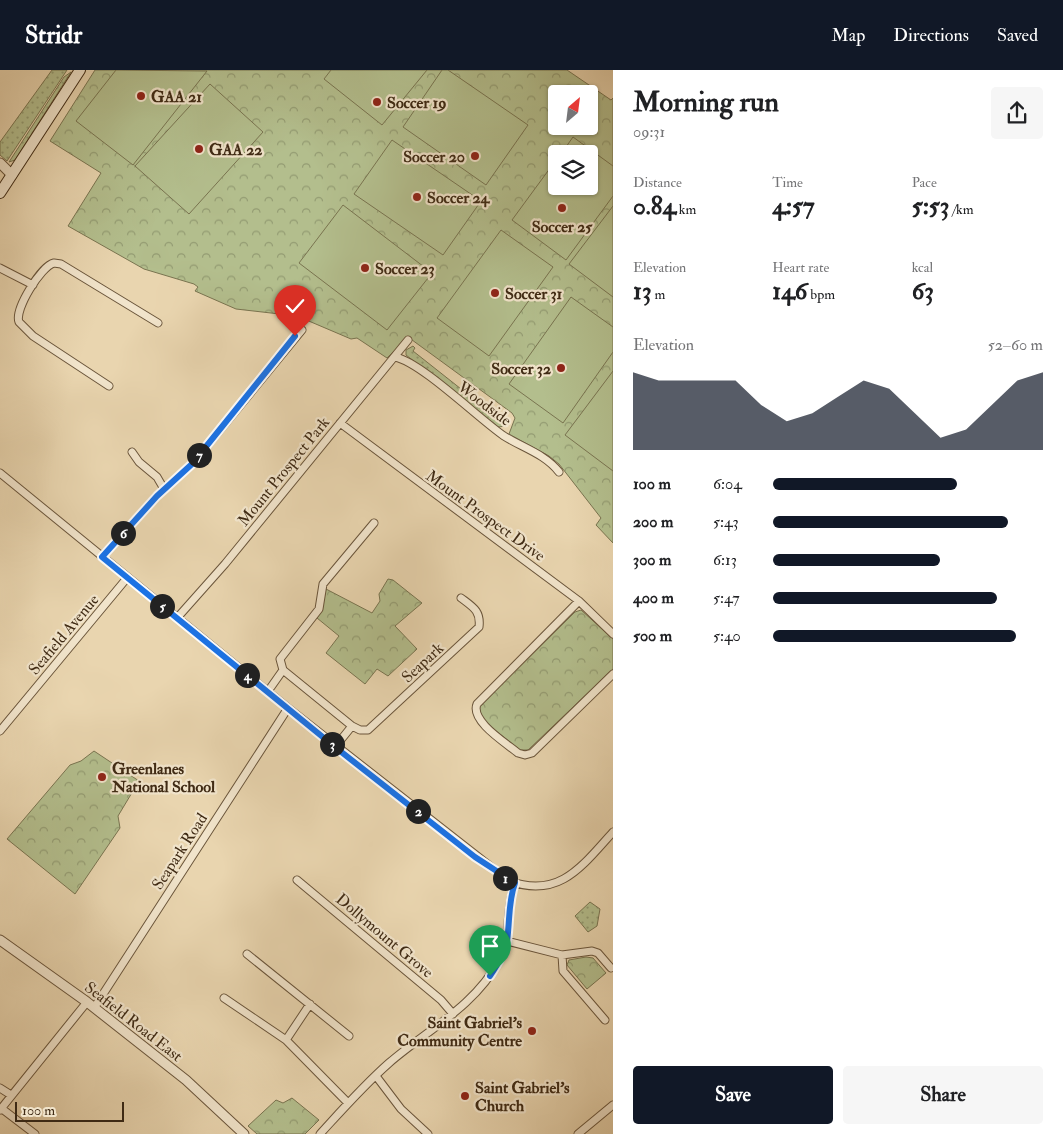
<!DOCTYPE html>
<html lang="en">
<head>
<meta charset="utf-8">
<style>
  :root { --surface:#fff; --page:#f6f6f6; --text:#202124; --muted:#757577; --accent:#111827 }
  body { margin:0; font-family:"IM FELL Double Pica",serif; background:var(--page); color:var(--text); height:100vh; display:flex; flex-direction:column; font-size:19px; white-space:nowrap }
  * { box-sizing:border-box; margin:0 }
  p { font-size:16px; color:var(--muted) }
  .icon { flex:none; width:28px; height:28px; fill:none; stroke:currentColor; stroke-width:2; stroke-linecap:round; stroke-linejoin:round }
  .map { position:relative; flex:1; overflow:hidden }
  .sheet { display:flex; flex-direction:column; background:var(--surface); width:450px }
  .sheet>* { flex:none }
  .needle { width:32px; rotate:28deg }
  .controls { position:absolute; left:548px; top:15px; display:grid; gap:10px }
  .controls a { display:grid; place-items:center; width:50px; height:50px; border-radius:5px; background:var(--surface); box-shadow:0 1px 4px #0004; font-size:25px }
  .scale { position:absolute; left:15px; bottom:12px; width:109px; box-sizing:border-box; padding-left:5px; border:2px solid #3f2a14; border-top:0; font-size:14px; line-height:18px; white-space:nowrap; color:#3f2a14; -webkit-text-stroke:4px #f1e4cb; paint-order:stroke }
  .pin { position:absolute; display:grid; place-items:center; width:42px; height:42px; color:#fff; margin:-51px -21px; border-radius:50% 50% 50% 0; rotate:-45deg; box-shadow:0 0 5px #0007 }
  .pin .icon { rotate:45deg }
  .km { position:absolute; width:25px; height:25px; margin:-12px; border-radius:50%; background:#222; color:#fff; font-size:14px; line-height:25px; text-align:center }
  .round { display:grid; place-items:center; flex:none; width:52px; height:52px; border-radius:5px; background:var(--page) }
  .overview { display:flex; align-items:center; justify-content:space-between; height:85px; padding:0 20px }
  h1 { font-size:28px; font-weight:700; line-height:38px }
  .figures { display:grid; grid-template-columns:repeat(3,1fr); gap:8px; height:85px; padding:5px 20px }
  .figures div { display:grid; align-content:center }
  .figures b { font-size:25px; font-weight:700 }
  .figures small { font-size:14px; font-weight:400 }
  .figures p { font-size:14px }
  .chart { height:140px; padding:10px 20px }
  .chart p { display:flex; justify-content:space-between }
  .chart svg { width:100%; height:90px; margin-top:5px; fill:var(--accent); opacity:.7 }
  .action { display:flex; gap:10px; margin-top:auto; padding:10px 20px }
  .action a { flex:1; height:58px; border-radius:5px; background:var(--accent); color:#fff; font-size:20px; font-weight:700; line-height:58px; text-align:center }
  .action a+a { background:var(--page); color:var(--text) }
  ul { padding:0 20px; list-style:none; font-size:16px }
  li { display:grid; grid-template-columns:80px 60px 1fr; align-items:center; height:38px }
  li i { height:12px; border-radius:6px; background:var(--accent) }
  header { display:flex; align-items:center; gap:30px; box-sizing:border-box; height:70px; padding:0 25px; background:var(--accent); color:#fff }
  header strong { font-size:24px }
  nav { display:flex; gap:28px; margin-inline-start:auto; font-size:18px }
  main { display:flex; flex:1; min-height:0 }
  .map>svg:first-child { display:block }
  .grass { fill:url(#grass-dots); stroke:#797450 }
  .park { fill:url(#park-crowns); stroke:#797450; fill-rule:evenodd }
  .pitch { fill:#b3be8d; stroke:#797450 }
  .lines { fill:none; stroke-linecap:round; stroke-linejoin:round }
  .minor-casing { stroke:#6a553b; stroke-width:9 }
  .tertiary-casing { stroke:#6a553b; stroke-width:11 }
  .secondary-casing { stroke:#3f2a14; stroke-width:12 }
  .minor { stroke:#f1e4cb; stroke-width:7 }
  .tertiary { stroke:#f1e4cb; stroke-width:9 }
  .secondary { stroke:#f1e4cb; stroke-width:10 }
  .route-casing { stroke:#fff; stroke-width:10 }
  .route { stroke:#1a73e8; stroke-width:6 }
  .poi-dot { fill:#8f2418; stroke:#f1e4cb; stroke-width:2 }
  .labels { text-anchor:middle; stroke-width:4.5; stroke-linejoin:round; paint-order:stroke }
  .poi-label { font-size:16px; font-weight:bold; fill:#3f2a14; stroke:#f1e4cb; text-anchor:start }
  .street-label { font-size:16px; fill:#3f2a14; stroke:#f1e4cb }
</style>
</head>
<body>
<header>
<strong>Stridr</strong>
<nav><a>Map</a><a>Directions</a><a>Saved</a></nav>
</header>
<main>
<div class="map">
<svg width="613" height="1064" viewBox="0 0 613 1064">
  <defs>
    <pattern id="grass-dots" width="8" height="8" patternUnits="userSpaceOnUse" patternTransform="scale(1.25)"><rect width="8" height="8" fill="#b3be8d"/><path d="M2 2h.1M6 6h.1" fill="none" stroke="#939b72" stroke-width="1.8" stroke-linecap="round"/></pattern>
    <pattern id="park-crowns" width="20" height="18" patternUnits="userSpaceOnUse" patternTransform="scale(1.25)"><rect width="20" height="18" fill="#b3be8d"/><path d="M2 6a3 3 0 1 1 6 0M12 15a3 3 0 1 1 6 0" fill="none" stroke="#939b72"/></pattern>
  </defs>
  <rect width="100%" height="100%" fill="#e9d5af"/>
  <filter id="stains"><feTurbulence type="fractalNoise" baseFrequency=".004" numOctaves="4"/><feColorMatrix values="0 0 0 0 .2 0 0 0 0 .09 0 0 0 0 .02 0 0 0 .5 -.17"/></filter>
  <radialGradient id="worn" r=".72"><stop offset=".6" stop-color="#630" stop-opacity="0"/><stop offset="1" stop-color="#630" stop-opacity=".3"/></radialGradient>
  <path class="grass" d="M52,0H67L7,91L0,85V72Z
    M71,2L15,90L9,92L64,7Z
    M413,276L415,278L413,281L499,349L502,346L505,348L506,356L498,357L406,285V280Z
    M590,832L600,839L597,856L588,862L575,846Z"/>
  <path class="park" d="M95,0H567L611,30L613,28V473L596,455L601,448L559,394L549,386L509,364L515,348L512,343L408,267L387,288L357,268L351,269L297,246L236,239L195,221L198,217L194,214L144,199L68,156L101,103L50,71ZM556,24H589V56H556ZM556,84H589V116H556Z
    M388,509L393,510L422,533L395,556L417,579L388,606L377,599L365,614L326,583L339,566L317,548L322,538L326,519L372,543L380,531L379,524Z
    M581,540L613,569V599L528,680H520L481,649L478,638L575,542Z
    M94,681L139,711L118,746L120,758L75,824L7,769L70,695L81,691Z
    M586,887L593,888L606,903L587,919L567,895L569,890Z
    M292,1028L319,1050L305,1064H257L248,1056L276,1030L283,1033Z"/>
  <path class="pitch" d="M116,0L207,1L133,95L76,51Z
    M331,0H427L382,55L324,9Z
    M442,0H448L528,55L486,115L403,57Z
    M210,14L263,62L189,144L135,96Z
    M573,67L613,96V126L566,190L512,150L556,90V116H589V84H561Z
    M392,70L481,131L443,185L354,124Z
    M343,135L432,203L387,260L299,193Z
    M613,136V227L569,194Z
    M501,160L553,197L489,286L437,248Z
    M571,227L613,257V282L563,353L509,314Z
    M613,301V401L565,365Z"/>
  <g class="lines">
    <g class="minor-casing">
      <path id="minor" d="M0,198L33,215
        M395,287C421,292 479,349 504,366C523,378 545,384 559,402
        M109,316L33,266L19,252C14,240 41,196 54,193L61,194L158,253
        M340,353L579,531L613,564
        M132,382L139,392L157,407L164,419
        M0,403L288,638L509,811C560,829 582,796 613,762
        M374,453L323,514L319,539L280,589L283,600L352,656L360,660H368L479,557C481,541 473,537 461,528
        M102,487L157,426L192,394L302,260
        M579,531L477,634C470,651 506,673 518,683L525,685L532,683L613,604
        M177,548L225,494L408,270
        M271,617L283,600
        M0,661L127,508
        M335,677L352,656
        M297,810L441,930L453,944
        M507,871L562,885L592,881L598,883L611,898
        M247,884L349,966
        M562,885L563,901L605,950
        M224,928L286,970L348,1033
        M94,938L288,638
        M286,970L310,934
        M376,1006L401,1039L428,1064
        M0,1018L11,1025
        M1,1038L35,1064
        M0,1040L87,932
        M320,1064C342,1040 364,1015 389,993C427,960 474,937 499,891C512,867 505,838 515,813
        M578,1064L613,1035"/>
    </g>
    <g class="tertiary-casing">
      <path id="tertiary" d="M0,93L12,105
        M0,870L87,932L186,1010L244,1064"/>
    </g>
    <g class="secondary-casing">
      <path id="secondary" d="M0,123L80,0"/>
    </g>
    <use href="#minor" class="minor"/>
    <use href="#tertiary" class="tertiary"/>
    <use href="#secondary" class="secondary"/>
  </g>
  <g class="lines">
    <g class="route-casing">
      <path id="route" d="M295,266L192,394L157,426L102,487L335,677L475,787L515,813C508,832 510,851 507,871C504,884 497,895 490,906"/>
    </g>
    <use href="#route" class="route"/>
  </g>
  <g class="poi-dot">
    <circle cx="141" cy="26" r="5"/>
    <circle cx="377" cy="32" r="5"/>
    <circle cx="199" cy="79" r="5"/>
    <circle cx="475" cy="86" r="5"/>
    <circle cx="417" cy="127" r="5"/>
    <circle cx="562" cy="138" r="5"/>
    <circle cx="365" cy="198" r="5"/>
    <circle cx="495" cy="223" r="5"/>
    <circle cx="561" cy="298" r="5"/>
    <circle cx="102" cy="707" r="5"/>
    <circle cx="532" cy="961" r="5"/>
    <circle cx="465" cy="1026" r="5"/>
  </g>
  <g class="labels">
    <g class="poi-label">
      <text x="151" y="32">GAA 21</text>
      <text x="387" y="38">Soccer 19</text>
      <text x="209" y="85">GAA 22</text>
      <text x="465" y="92" text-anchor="end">Soccer 20</text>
      <text x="427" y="133">Soccer 24</text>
      <text x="562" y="162" text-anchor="middle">Soccer 25</text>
      <text x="375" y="204">Soccer 23</text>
      <text x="505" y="229">Soccer 31</text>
      <text x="551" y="304" text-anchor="end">Soccer 32</text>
      <text x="112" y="704">Greenlanes<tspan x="112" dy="18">National School</tspan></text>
      <text x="522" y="958" text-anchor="end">Saint Gabriel's<tspan x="522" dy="18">Community Centre</tspan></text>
      <text x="475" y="1023">Saint Gabriel's<tspan x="475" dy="18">Church</tspan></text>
    </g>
    <g class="street-label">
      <text transform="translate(485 333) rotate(37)" y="6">Woodside</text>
      <text transform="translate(283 401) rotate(-51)" y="6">Mount Prospect Park</text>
      <text transform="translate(486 445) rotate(36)" y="6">Mount Prospect Drive</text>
      <text transform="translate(63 564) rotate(-50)" y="6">Seafield Avenue</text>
      <text transform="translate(422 592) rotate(-43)" y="6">Seapark</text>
      <text transform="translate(179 781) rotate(-57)" y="6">Seapark Road</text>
      <text transform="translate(385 865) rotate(40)" y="6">Dollymount Grove</text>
      <text transform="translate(134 951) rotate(38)" y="6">Seafield Road East</text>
    </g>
  </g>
  <rect width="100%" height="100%" filter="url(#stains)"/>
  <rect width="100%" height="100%" fill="url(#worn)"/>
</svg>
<div class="controls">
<a><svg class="needle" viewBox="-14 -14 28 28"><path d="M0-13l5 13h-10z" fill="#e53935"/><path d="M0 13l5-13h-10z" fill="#757577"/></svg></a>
<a><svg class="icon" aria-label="layers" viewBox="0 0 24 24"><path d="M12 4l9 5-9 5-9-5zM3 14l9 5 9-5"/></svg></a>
</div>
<div class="scale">100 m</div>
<div class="pin" style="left:490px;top:906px;background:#1e9e55"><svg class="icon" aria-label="arrive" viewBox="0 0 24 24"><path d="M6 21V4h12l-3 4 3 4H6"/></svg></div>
<div class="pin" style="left:295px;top:266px;background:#d93025"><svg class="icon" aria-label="check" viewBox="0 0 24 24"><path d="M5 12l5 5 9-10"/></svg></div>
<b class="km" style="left:505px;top:808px">1</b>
<b class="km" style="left:418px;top:741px">2</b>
<b class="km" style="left:332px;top:674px">3</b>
<b class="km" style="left:247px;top:605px">4</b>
<b class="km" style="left:162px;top:536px">5</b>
<b class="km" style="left:123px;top:463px">6</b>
<b class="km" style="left:199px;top:385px">7</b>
</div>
<section class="sheet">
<div class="overview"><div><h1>Morning run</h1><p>09:31</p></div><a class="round"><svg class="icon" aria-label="share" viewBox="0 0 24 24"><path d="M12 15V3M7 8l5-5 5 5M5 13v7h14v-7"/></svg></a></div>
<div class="figures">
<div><p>Distance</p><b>0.84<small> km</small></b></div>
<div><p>Time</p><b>4:57</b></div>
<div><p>Pace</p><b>5:53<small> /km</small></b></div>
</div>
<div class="figures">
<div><p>Elevation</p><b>13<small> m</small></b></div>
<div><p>Heart rate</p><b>146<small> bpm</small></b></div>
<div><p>kcal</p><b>63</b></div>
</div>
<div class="chart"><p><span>Elevation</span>52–60 m</p>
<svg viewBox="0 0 160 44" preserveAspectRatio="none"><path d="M0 44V6L10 10L20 10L30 10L40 10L50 22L60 30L70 26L80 18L90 10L100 14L110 26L120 38L130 34L140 22L150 10L160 6V44z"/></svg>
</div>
<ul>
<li><b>100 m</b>6:04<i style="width:68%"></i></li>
<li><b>200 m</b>5:43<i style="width:87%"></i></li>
<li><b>300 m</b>6:13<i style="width:62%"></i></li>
<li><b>400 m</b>5:47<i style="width:83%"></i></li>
<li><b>500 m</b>5:40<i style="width:90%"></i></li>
</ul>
<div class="action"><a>Save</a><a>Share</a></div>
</section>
</main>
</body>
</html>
